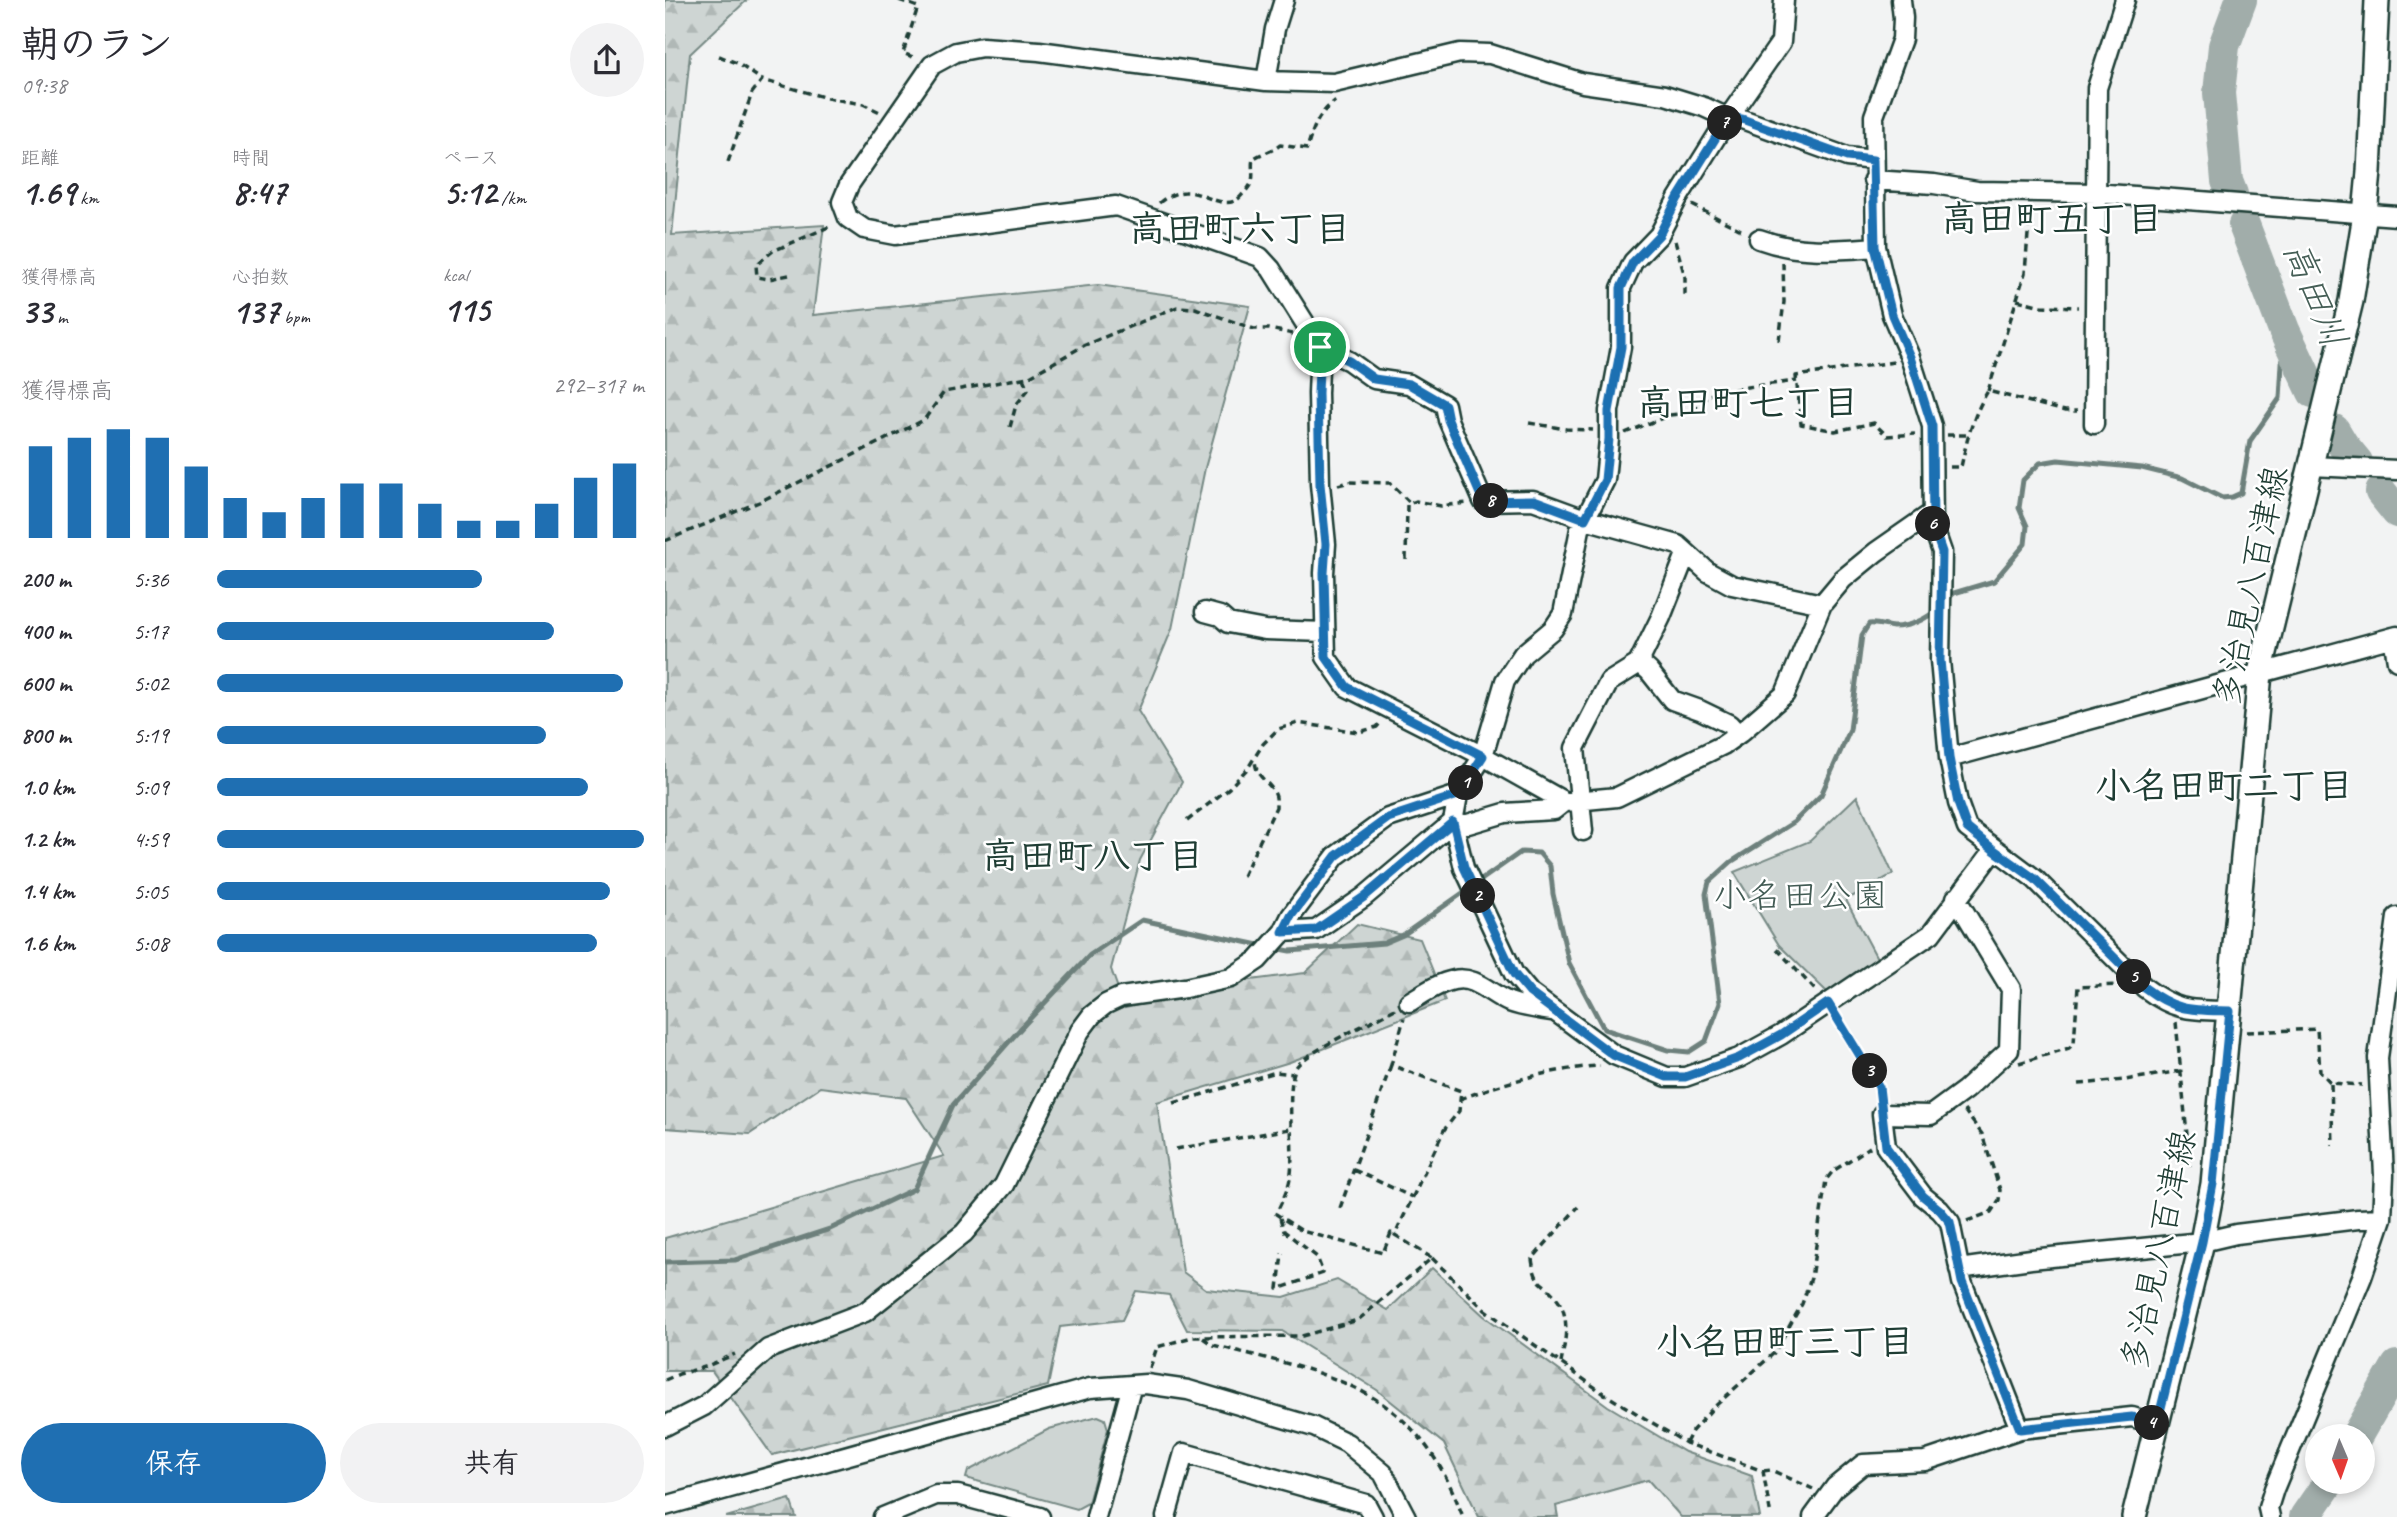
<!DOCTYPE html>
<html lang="ja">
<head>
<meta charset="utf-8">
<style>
  :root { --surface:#fff; --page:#f2f2f3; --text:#2b2b33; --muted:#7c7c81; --accent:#1f6fb2 }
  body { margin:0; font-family:Caveat,"Klee One",sans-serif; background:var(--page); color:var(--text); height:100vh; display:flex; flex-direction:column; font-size:26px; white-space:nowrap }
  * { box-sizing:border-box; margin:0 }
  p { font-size:23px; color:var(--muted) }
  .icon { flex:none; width:38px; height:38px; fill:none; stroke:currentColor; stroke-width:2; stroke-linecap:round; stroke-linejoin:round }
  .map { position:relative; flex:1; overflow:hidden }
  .panel { display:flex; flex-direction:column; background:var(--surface); width:665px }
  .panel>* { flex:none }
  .needle { width:46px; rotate:178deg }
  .buttons { position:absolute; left:1640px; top:1424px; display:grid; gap:14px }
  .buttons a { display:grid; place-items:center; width:70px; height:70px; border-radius:50%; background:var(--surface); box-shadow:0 4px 10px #0003; font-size:35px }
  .pin { position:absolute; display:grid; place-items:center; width:60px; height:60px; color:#fff; margin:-30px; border:4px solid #fff; border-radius:50%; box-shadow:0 2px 7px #0007 }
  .km { position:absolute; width:35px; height:35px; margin:-18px; border-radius:50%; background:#222; color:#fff; font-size:19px; line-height:35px; text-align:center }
  .round { display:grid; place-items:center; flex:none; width:74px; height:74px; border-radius:37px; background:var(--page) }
  .overview { display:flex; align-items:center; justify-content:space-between; height:119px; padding:0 21px }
  h1 { font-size:38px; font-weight:700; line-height:52px }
  .stats { display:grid; grid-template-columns:repeat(3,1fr); gap:10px; height:119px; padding:7px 21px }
  .stats div { display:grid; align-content:center }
  .stats b { font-size:35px; font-weight:700 }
  .stats small { font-size:19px; font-weight:400 }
  .stats p { font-size:19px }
  .chart { height:196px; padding:14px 21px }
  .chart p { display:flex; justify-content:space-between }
  .chart svg { width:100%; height:126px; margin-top:7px; stroke:var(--accent); stroke-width:6 }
  .cta { display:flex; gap:14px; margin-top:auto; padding:14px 21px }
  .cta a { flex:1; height:80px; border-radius:42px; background:var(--accent); color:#fff; font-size:28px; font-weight:700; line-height:80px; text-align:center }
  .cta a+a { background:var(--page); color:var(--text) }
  ul { padding:0 21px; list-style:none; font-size:23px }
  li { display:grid; grid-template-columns:112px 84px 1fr; align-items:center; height:52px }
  li i { height:18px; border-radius:9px; background:var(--accent) }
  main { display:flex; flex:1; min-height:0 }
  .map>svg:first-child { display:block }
  .green { fill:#ced5d3; stroke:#768984; stroke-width:2 }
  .forest { fill:url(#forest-firs); stroke:#768984; stroke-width:2 }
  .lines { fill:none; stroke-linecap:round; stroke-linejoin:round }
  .stream { stroke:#6d807b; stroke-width:5 }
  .river { stroke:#a1adaa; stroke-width:32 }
  .minor-casing { stroke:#1f3d34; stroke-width:23 }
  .major-casing { stroke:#1f3d34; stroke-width:28 }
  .path { stroke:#1f3d34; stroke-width:3.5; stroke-dasharray:7 5; stroke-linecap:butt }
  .minor { stroke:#fff; stroke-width:18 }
  .major { stroke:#fff; stroke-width:23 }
  .route-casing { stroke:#fff; stroke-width:14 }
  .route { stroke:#1f6fb2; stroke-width:9 }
  .labels { text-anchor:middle; stroke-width:5; stroke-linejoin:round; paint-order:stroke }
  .street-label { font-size:35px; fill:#1f3d34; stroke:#fff }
  .park-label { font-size:35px; fill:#425b54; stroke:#fff }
  .neighbourhood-label { font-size:37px; font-weight:bold; fill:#1f3d34; stroke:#fff }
  .water-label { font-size:37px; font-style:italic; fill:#465f57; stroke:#fff }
</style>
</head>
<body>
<main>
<section class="panel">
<div class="overview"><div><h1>朝のラン</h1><p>09:38</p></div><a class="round"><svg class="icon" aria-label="share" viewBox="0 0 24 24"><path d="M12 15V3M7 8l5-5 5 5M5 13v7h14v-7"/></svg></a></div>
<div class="stats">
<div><p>距離</p><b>1.69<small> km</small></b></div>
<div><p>時間</p><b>8:47</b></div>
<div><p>ペース</p><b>5:12<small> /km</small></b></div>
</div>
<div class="stats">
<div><p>獲得標高</p><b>33<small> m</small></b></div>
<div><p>心拍数</p><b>137<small> bpm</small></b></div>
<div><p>kcal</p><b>115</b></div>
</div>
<div class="chart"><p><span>獲得標高</span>292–317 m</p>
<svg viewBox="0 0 160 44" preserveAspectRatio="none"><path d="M5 44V12M15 44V9M25 44V6M35 44V9M45 44V19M55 44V30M65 44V35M75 44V30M85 44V25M95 44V25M105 44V32M115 44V38M125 44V38M135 44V32M145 44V23M155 44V18"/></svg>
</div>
<ul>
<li><b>200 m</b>5:36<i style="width:62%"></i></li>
<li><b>400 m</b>5:17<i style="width:79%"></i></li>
<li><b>600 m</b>5:02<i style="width:95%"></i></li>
<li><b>800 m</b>5:19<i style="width:77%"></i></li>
<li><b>1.0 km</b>5:09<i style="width:87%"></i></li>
<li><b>1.2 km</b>4:59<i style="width:100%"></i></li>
<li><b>1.4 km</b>5:05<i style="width:92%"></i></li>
<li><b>1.6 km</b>5:08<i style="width:89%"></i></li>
</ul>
<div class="cta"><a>保存</a><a>共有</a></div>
</section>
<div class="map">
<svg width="1732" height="1517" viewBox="0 0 1732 1517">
  <defs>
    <pattern id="forest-firs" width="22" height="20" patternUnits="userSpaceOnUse" patternTransform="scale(1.75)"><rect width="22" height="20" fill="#ced5d3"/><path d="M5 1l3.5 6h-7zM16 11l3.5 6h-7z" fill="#b0b8b6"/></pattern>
  </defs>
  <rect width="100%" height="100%" fill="#f2f3f3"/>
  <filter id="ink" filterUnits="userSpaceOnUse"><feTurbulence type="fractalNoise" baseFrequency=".0143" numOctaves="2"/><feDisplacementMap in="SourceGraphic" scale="14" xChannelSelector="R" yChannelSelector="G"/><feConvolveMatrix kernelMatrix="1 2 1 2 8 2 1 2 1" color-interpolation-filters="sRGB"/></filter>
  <g filter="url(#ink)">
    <path class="green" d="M1192,796L1228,874L1181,900L1214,962L1164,994L1114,945L1069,872L1145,841Z
      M433,1416L440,1419L443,1429L423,1503L412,1509L301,1478L303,1471L384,1429Z"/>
    <path class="forest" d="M0,0H82L25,54L7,235L159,225L148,315L433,285L585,306L540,468L507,629L473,711L517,782L475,860L446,969L460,1008L570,982L640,973L692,924L755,939L780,1001L625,1062L492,1102L518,1272L541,1289L619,1297L672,1280L723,1310L767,1268L819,1316L943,1406L1020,1452L1087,1476L1095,1517H1016L983,1480L891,1506L893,1517H814L779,1444L712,1390L617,1331L522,1330L504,1295L471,1291L457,1320L395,1327L383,1386L107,1455L47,1371H0V1238L279,1156L241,1098L155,1087L85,1134L0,1128Z
      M125,1499L131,1517H61Z"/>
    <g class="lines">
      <path class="stream" d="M1282,600L1289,593L1329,581L1360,544L1362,526L1354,508L1358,480L1375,463L1393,460L1477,468L1517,478L1557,498L1567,497L1576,493L1585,441L1615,398L1619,330
        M609,948L625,951L719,943L738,935L856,852L874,853L885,866L888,894L904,963L939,1029L1003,1050L1024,1052L1041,1041L1055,1003L1041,894L1044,882L1066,862L1129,822L1156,795L1185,730L1197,635L1204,624C1213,623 1219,626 1228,627C1243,627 1261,620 1272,609
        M0,1262L70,1260L165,1229L249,1189L288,1105L357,1027L425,955L477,920L599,946"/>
      <path class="river" d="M1567,194L1562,181L1554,93L1559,46L1576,0
        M1579,225L1619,330L1648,392
        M1669,430L1678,445L1692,462
        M1716,492L1732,512
        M1691,1437L1732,1366
        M1640,1517L1664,1482"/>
      <g class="minor-casing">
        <path id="minor" d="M1119,0L1116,42L1063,118L1013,198L994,235L968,262L956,288V347L944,411V439L940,480L915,529L898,614L888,629L858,654L840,681L818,756L793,795L788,822L799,868L849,974L865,993L949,1055L1002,1077H1020L1074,1058L1116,1035L1266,934L1329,850
          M1236,0L1238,18L1237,39L1209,116L1211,247L1227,315L1245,357L1267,426L1268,526L1277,552L1275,660L1284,758L1293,803L1302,828L1370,879L1480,988C1512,1012 1527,1010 1565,1011
          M601,81L610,29L619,0
          M1208,160L1182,157L1077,119L1063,118L1039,107L1000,95L918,83L825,54L795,53L669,83L601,81L374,51L317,47L291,52L267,65L184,185L177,202L183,218L199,229L230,235L451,206L595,257L606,269L655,347L653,393L655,484L661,544L659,573L661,657L682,687L818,756L900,802L952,797L1058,745L1075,733L1120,694L1157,604L1178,579L1211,552L1267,513
          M1208,180L1269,184L1312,191L1430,193L1732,216
          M1094,239C1135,254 1169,250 1211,247
          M655,347L684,361L709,379L744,384L780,405L783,420L818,501L868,500L920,519L1013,545L1043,572L1067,585L1157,604
          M1429,424L1432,88L1460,0
          M1646,466L1732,470
          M540,612L555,616L563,623L600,630L660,632
          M1728,637L1732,661
          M974,662L984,671L1007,700L1035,710L1064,724L1073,734
          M1284,758L1732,636
          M789,824H803L840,813L889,810L899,802
          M918,831L910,748L944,682L973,664L996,617L1021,554
          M1291,898L1346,989L1344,1050L1300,1090L1266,1115L1217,1114L1221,1147L1258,1196L1275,1210L1285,1222L1297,1282L1355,1429
          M618,932L626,916L671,856L723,818L793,795
          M744,1002C758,994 773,983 789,980C810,975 826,995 844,1002C858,1007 872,1009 887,1011
          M1294,1269L1366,1259L1537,1242L1571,1234L1693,1219L1717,1218
          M0,1426L39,1406L103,1349L200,1312L299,1233L339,1185L415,1031L427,1015L441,1004L456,997L520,988L566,978L593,960L618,932L651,930L699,897L788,822
          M0,1506L425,1388L481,1384L523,1390L649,1427L682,1443L718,1473L741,1517
          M218,1517L271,1495H293L375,1517
          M431,1517L467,1385
          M501,1517L519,1453L701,1504L708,1517
          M1148,1517L1170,1487L1198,1464L1260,1461L1355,1429L1467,1417L1491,1424
          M1605,1517L1603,1508L1609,1489L1697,1277L1717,1218L1719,1175L1713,1058L1732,917"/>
      </g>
      <g class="major-casing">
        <path id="major" d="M1469,1517L1537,1242L1548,1184L1595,673L1686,301L1700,214L1704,172L1712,0"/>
      </g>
      <path class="path" d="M234,0L253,7L238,53L250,58
        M54,56L72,63L97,80
        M63,162L87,93L97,80L162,98L198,104L215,112
        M494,203C501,197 511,192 520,192C539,191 562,214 577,195C581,191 585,187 587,181C589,174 586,167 588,159C598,152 607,152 615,145L642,149C648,128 653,114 670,101
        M1027,205L1080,232
        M1010,241L1020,277V297
        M124,275L104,279L92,277L91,265L108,251L168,225
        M1352,300L1377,306L1413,307
        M1114,341L1119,302L1118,263
        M1229,362L1131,376L1136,424L1170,431L1209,423L1222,436L1250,434
        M1323,391L1360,273L1365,208
        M864,423L901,429L928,430
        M345,427L351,405L363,390L358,378
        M960,433L1005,415L1025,413L1043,395L1082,387L1132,381
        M1282,435H1302
        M1285,467H1296C1302,439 1308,415 1323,391L1400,411H1412
        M673,485L685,482L725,483L746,504
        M0,541L94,502L259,420L279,392L363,377L420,345L512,307L530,308L589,329H604L628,334
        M741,560L742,505L751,501L776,506L802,503
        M522,821L564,788L583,768L598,744L613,729L633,723L694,732L712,727L716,722
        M578,876L611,807C611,802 612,798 610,794C603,779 590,779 590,758
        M1112,949L1151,991
        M730,1009C708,1021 645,1050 632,1066C619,1084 631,1155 625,1179C623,1190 616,1203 611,1214L637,1231L718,1253L726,1233L730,1235
        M1171,1016L1214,1087L1215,1098
        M1511,1022L1525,1166
        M1582,1032L1652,1029L1655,1071L1666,1083L1697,1085
        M1354,1063L1404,1048L1409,1043L1413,987L1454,985
        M1414,1084L1460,1080L1516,1071
        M1666,1084L1668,1145
        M795,1099C837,1083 890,1068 935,1066
        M509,1103L611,1072L629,1074
        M1299,1110L1317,1134L1335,1190L1334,1200L1326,1212L1302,1221
        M511,1149L625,1129
        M689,1170L747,1197
        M675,1208L726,1065
        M615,1218L619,1231L652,1257L658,1273L613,1289L617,1253
        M767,1258L820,1310L941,1395L1021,1443L1098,1471L1106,1517
        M538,1338L548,1345C669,1375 751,1387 798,1517
        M896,1363C900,1342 906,1317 892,1299C878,1279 871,1288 867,1259L913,1207
        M485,1368L492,1347L527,1337L637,1336L693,1320L767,1258L730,1235L779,1130L794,1111L796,1091L726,1065L739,1018
        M0,1380L14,1374L40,1367L70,1354
        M1021,1443L1027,1431L1048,1408L1109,1353L1137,1304L1146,1278L1161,1180L1168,1171L1205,1147
        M1098,1471L1106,1470L1148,1489"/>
      <use href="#minor" class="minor"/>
      <use href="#major" class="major"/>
    </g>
  </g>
  <g class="lines" filter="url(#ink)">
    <g class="route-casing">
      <path id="route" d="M1063,118L1077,119L1182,157L1208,160L1210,247L1227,315L1245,357L1267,426L1268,526L1277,552L1275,660L1284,758L1293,803L1302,828L1329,850L1370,879L1480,988C1512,1012 1527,1010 1565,1011L1548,1184L1537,1242L1492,1424L1467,1417L1355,1429L1297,1282L1285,1222L1275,1210L1258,1196L1221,1147L1214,1087L1163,1003L1116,1035L1074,1058L1020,1077H1002L948,1055L865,993L849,974L799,867L788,822L699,897L651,930L618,932L626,916L671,856L723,818L793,795L818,756L682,687L661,657L659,573L661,544L655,484L653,393L655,347L684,361L709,379L744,384L780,405L783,420L818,501L869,500L920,519L940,480L944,439V411L956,347V288L968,262L994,235L1013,198Z"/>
    </g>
    <use href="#route" class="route"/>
  </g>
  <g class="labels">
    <g class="street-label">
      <text transform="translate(1585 586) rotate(-78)" y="12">多治見八百津線</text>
      <text transform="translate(1493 1250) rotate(-78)" y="12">多治見八百津線</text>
    </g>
    <g class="park-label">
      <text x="1135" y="907">小名田公園</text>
    </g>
    <g class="neighbourhood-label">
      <text x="1387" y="231">高田町五丁目</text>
      <text x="575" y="241">高田町六丁目</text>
      <text x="1083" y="415">高田町七丁目</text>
      <text x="1559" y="798">小名田町二丁目</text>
      <text x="428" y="868">高田町八丁目</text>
      <text x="1120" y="1354">小名田町三丁目</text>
    </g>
    <g class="water-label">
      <text transform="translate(1651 294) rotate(68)" y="13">高田川</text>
    </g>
  </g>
</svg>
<div class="buttons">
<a><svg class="needle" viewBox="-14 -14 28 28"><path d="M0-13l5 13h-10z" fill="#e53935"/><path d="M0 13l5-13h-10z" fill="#7c7c81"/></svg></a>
</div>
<div class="pin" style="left:655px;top:347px;background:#1e9e55"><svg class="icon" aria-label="arrive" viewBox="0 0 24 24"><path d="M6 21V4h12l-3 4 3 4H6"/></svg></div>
<b class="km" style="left:801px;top:783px">1</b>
<b class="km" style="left:813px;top:896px">2</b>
<b class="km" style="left:1205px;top:1071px">3</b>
<b class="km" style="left:1487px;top:1423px">4</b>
<b class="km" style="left:1469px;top:977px">5</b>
<b class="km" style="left:1268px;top:524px">6</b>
<b class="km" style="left:1060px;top:123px">7</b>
<b class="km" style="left:826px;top:501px">8</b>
</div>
</main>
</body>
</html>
